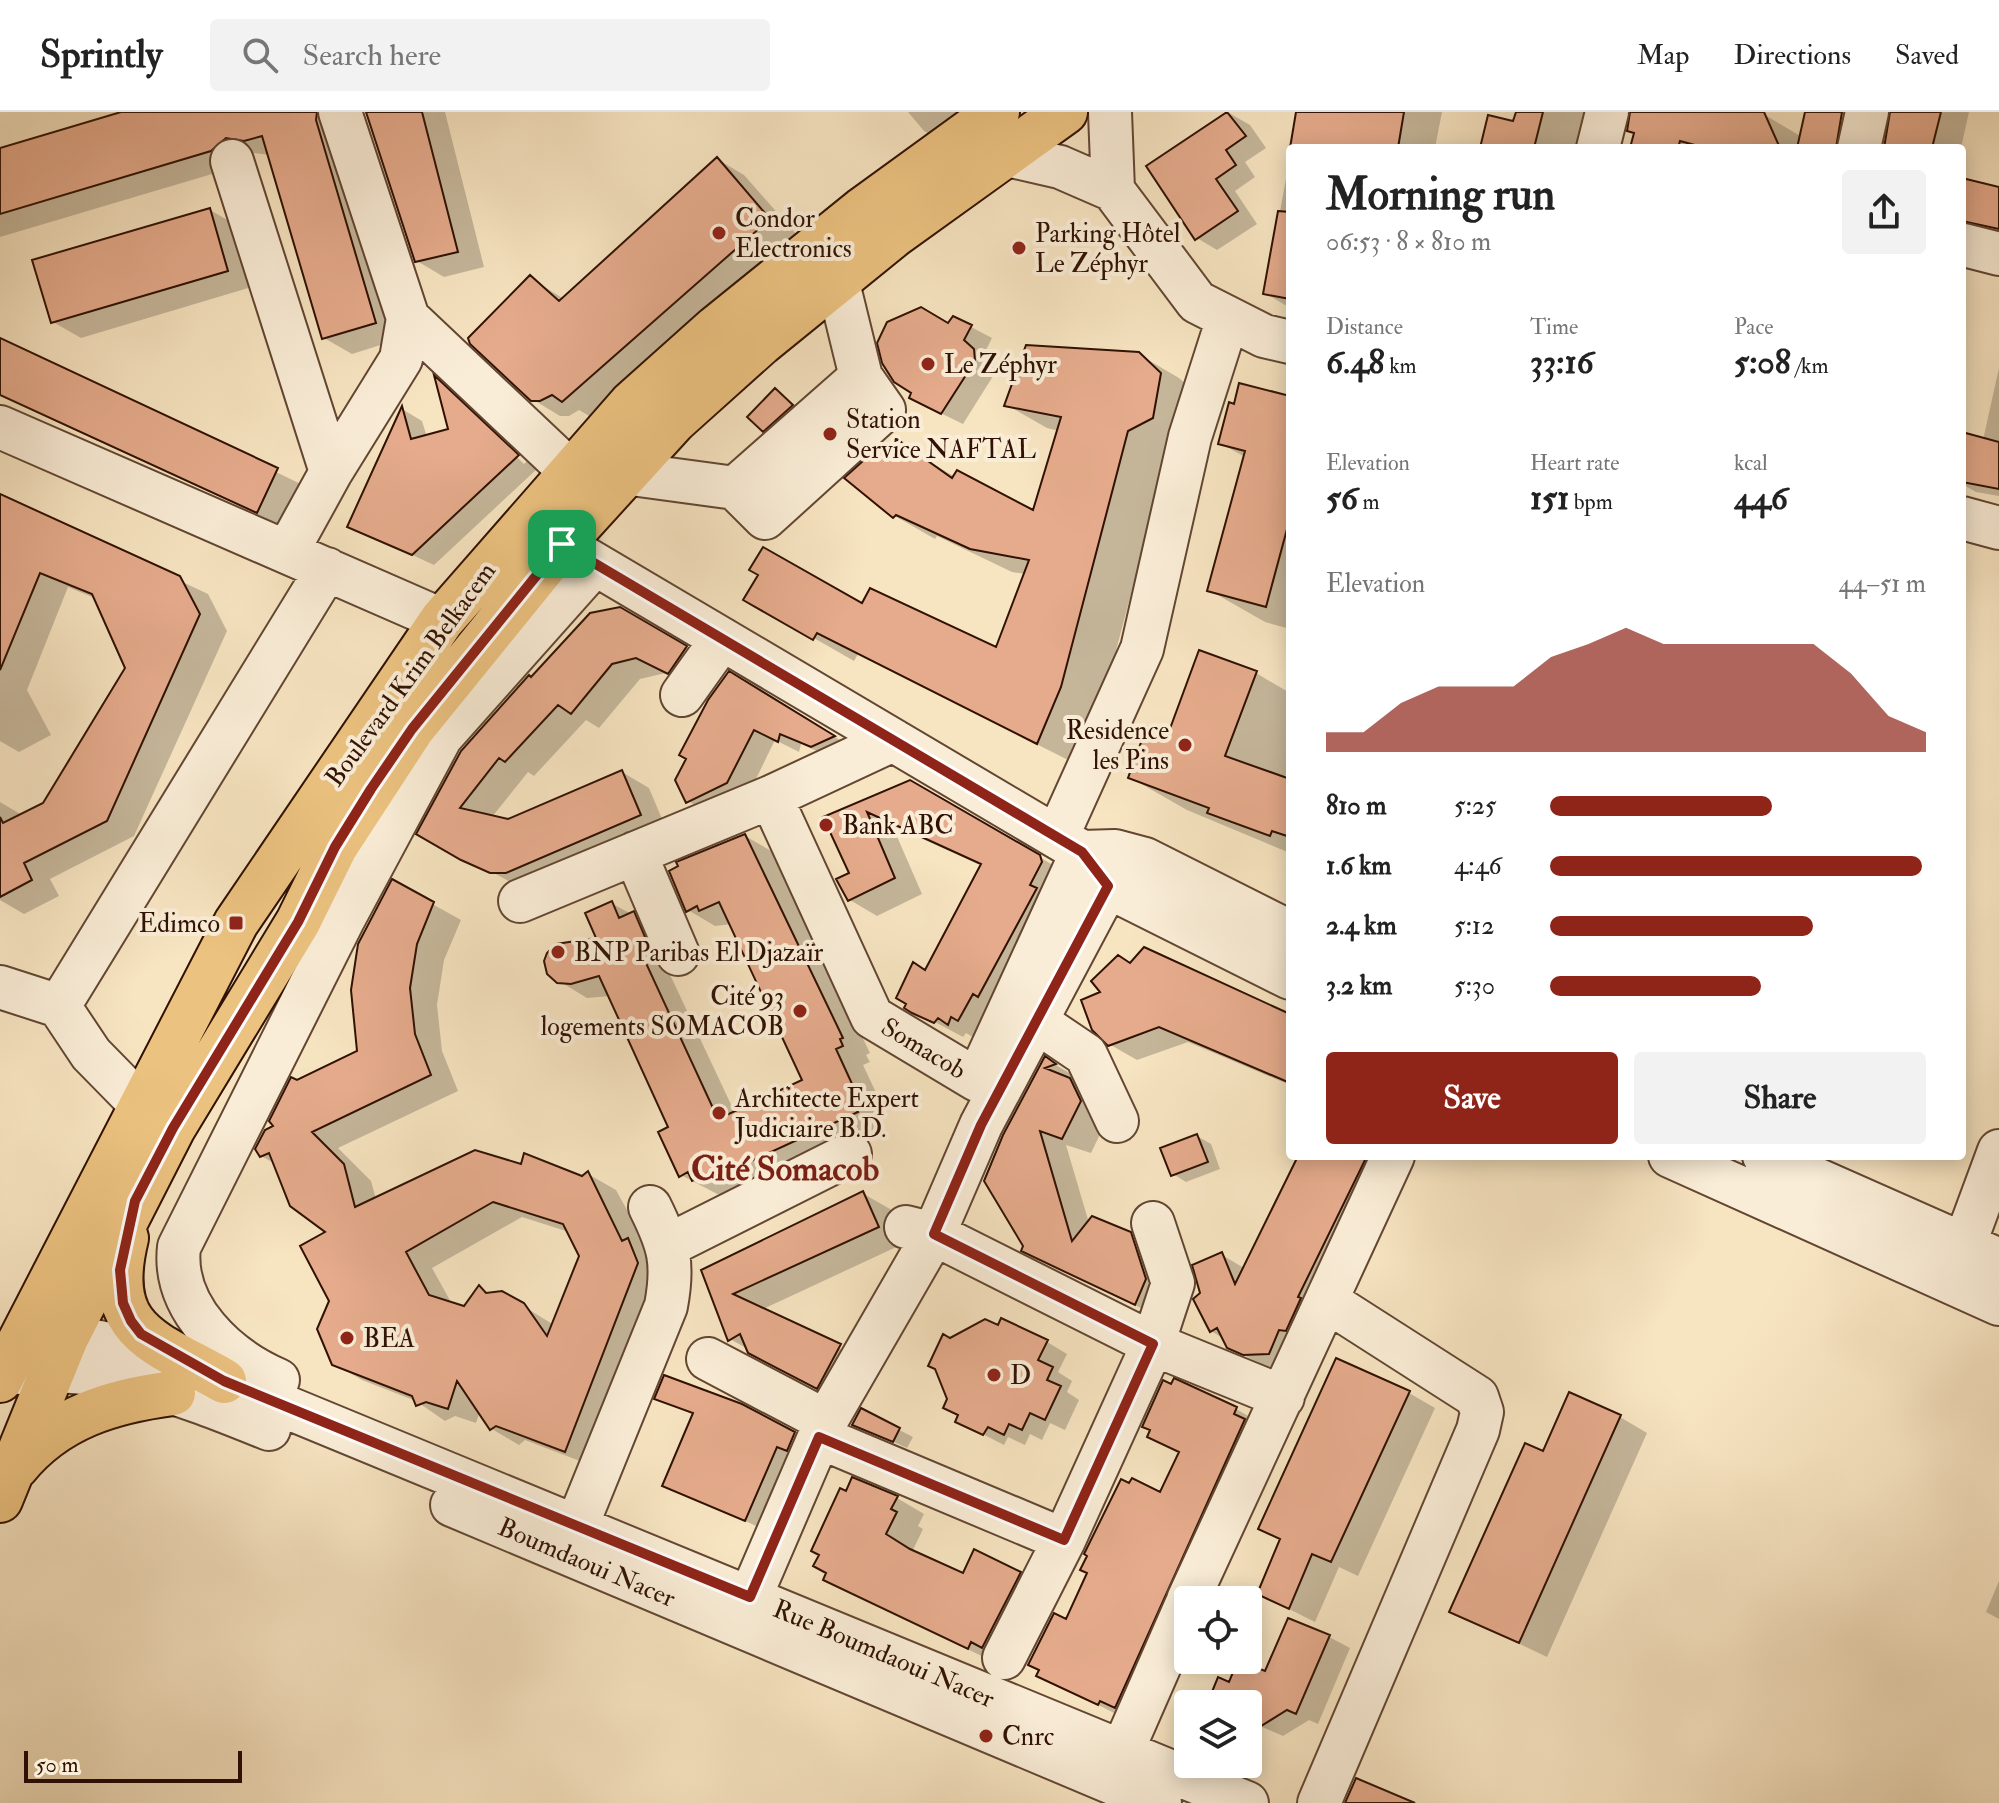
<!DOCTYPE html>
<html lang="en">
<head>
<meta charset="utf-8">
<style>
  :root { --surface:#fff; --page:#f2f2f2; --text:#222; --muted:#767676; --line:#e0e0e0; --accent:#8f2418 }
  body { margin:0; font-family:"IM FELL Double Pica",serif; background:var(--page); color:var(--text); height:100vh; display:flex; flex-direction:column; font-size:30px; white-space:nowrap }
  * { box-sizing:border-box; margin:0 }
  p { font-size:26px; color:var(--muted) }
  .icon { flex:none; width:44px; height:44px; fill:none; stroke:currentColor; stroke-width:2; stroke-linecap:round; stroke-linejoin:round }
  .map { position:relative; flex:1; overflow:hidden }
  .sheet { position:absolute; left:1286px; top:32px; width:680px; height:1016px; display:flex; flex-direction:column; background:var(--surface); border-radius:8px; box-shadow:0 4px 20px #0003 }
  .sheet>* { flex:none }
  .controls { position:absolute; left:1174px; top:1474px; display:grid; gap:16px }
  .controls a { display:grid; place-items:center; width:88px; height:88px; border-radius:8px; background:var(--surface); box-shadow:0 4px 20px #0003; font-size:40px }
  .scale { position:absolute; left:24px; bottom:20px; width:218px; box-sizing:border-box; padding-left:8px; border:4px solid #301103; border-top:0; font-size:22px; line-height:28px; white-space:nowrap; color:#301103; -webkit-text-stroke:6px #faedd7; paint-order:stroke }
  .pin { position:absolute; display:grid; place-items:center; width:68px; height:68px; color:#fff; margin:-34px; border-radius:16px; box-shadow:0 4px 12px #0006 }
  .round { display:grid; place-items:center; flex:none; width:84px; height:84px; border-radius:8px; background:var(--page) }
  .head { display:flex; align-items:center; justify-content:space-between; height:136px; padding:0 40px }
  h1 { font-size:44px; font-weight:700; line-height:60px }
  .figures { display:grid; grid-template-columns:repeat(3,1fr); gap:12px; height:136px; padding:8px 40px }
  .figures div { display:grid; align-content:center }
  .figures b { font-size:34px; font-weight:700 }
  .figures small { font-size:22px; font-weight:400 }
  .figures p { font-size:22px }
  .chart { height:224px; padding:16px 40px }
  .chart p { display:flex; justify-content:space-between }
  .chart svg { width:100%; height:144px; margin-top:8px; fill:var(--accent); opacity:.7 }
  .cta { display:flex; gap:16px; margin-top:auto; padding:16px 40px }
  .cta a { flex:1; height:92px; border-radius:8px; background:var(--accent); color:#fff; font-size:32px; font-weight:700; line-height:92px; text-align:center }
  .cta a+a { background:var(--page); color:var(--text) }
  ul { padding:0 40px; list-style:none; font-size:26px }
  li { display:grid; grid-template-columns:128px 96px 1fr; align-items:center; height:60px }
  li i { height:20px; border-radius:10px; background:var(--accent) }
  header { display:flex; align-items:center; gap:48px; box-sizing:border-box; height:112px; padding:0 40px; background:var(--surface); border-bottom:2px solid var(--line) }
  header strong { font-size:38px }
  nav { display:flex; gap:44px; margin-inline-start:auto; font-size:28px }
  .search { width:560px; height:72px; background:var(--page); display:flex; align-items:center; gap:20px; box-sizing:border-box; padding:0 28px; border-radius:8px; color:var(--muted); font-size:30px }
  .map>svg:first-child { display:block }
  .shadow { fill:#0003; fill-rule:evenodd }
  .building { fill:#e5ab8c; stroke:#301103; stroke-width:2; fill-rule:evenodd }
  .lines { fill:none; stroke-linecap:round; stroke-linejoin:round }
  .minor-casing { stroke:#624632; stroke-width:46 }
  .major-casing { stroke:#301103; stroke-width:48 }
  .minor { stroke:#faedd7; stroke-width:42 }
  .major { stroke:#ecc280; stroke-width:44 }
  .route-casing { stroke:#fff; stroke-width:16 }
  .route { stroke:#8f2418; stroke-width:10 }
  .poi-dot { fill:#8f2418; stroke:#faedd7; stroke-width:3 }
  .labels { text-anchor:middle; stroke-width:8; stroke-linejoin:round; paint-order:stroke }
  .poi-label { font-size:26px; fill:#301103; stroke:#faedd7; text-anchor:start }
  .street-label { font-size:26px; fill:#301103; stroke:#faedd7 }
  .district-label { font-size:34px; font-weight:bold; fill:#7a1f14; stroke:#faedd7 }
</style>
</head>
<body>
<header>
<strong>Sprintly</strong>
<div class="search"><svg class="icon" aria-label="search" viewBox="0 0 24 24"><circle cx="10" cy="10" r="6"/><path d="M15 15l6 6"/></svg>Search here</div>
<nav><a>Map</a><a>Directions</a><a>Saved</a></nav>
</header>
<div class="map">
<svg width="1999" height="1691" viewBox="0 0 1999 1691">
  <rect width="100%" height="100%" fill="#f7e4c1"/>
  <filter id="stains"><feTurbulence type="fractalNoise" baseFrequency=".0025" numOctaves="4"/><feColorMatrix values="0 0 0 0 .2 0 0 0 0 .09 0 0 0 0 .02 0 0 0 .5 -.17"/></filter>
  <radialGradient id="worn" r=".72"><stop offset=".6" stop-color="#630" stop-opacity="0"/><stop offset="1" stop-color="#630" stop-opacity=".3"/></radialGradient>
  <path class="shadow" d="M128,0H335L403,226L352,242L324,226L270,43L254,41L239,54L0,125V38Z
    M368,0H445L484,155L444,165L417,149Z
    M908,0H1001L952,35L924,19Z
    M1298,0H1442L1435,36H1292Z
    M1518,0H1616L1590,36L1573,32L1572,36H1482L1515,11Z
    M1632,0H1760L1802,25L1807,0H1874L1863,36H1632L1636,22Z
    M1895,0H1969L1961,36H1886Z
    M1229,1L1250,13L1266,36L1245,50L1255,65L1235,79L1257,112L1217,138L1197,126L1148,55Z
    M1290,45V196L1265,181Z
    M717,47L744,63L797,123L591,305L579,298L569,304H560L532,287L530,166L564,187Z
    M1962,68L1999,77V125L1962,116Z
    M210,98L238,114L255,174L81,226L53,210Z
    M949,214L971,215L992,226L984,242L994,250L995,261L963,312L932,297Z
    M0,228L305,374L285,415L0,284Z
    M1138,242L1179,266L1201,286L1168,342L1100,599L1078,653L858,542L854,549L746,487L862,493L998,538L1025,462L1012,460L937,424L935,427L895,404L891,338L897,330L955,365L1034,401L1059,319L1047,316L1007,293Z
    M1999,256V384L1976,380L1962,372V322L1983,328Z
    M437,267L455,278L538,356L434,453L350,414L402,297L422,309L427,325L450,318ZM457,282L527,349L524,352L457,288Z
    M775,278L805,301L777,326L764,318Z
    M1290,286V517L1265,510L1209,478L1245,345L1220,331Z
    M0,384L208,482L227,519L134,724L50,767L59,784L24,802L0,788V690L22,703L44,692L128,556L97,487L68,475L27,578L51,623L19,640L0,629Z
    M620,497L713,552L696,576L666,561L640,567L599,616L586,608L534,664L528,660L492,705L509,709L622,660L649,676L667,719L520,775L419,721L532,567Z
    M1256,561L1290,581V653L1284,667L1290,669V741L1187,698L1131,666L1169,625Z
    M750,573L853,636L833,646L801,632L799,640L775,628L748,683L709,701L688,689Z
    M910,671L1067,761L976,927L966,921L963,925L907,895L982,754L892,713L922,782L877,804L850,788L852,762L826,706Z
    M745,724L773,740L870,941L866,943L870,950L863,953L880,989L873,992L884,1016L739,1083L721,1084L681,1063L671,1016L610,884L587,886L559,869L599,828L611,791L661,818L665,852L735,1001L805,969L732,812L715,814L688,798Z
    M393,770L461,808L444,848L437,893L442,939L458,979L338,1036L371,1069L376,1087L522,1054L582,1066L588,1062L616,1078L665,1167L593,1354L525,1328L519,1333L492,1317L480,1299L476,1311L455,1304L445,1309L416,1289L362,1268L334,1252L328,1120L276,1052L261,1044L297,970L360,940ZM522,1105L569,1120L581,1144L554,1213L502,1181L491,1182L480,1176L465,1197L452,1192L432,1156Z
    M1131,853L1290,904V973L1188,930L1137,948L1109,932L1103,881Z
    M1046,947L1081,968L1074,971L1098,985L1108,1006L1091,1041L1066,1033L1089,1111L1130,1122L1158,1139L1163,1207L1024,1138Z
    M1197,1024L1211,1032L1220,1057L1186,1070L1173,1062Z
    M1297,1044H1403L1273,1258L1228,1235L1224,1227L1211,1219L1202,1181L1222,1143L1244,1156Z
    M862,1081L890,1097L905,1131L761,1198L867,1250L845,1291L730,1227L703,1159Z
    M951,1228L1047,1230L1067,1242L1058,1260L1072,1269L1067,1280L1079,1288L1065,1318L1050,1311L1042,1328L1030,1322L1025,1333L1008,1325L1004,1333L957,1309L960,1303L949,1287Z
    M1409,1281L1435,1296L1358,1464L1339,1455L1315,1510L1259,1482L1282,1429L1260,1416Z
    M657,1286L794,1322L811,1331L763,1417L664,1373L694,1303Z
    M1236,1297L1264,1313L1126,1607L1039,1563L1090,1461L1086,1441L1114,1381L1122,1370L1161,1382L1180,1341L1149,1324Z
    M862,1299L913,1325L907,1336L854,1312Z
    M1620,1305L1647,1321L1547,1545L1452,1500L1544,1342Z
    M897,1386L924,1402L918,1414L923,1417L912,1440L964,1463L1020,1462L1047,1478L996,1551L825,1468Z
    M1999,1469V1507L1986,1500Z
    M1329,1525L1350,1536L1318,1612L1309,1608L1283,1624L1253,1611L1251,1626L1248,1592H1209L1230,1573L1266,1562Z"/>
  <path class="building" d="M121,0H317L316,8L376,211L322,227L262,24L244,29L226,26L211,39L0,102V36Z
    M366,0H422L458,140L415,150Z
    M1227,0L1246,24L1226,38L1236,53L1216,67L1238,99L1195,128L1146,54Z
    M1296,0H1404L1398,36H1290Z
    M1516,0H1543L1534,36H1480L1488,3L1513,9Z
    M1630,0H1764L1780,36H1706L1680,29L1678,36H1630L1634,21L1627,19Z
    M1805,0H1842L1836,36H1797Z
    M1890,0H1941L1932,36H1884Z
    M717,45L770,107L562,290L552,283L540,289H531L470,232L468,226L530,163L559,189Z
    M1962,66L1999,75V117L1962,109Z
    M210,96L228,159L51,211L32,148Z
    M1278,99L1290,100V187L1263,182Z
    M921,195L948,211L953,204L972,213L964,228L974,237L975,249L941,302L909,286L911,281L894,270L882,251L877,231L887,210Z
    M0,226L278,356L257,401L0,283Z
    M1026,233L1139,240L1161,261L1153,306L1128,319L1061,575L1037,632L817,521L813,528L743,488L758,463L749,458L763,435L862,491L870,476L996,535L1029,448L970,437L896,403L893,406L844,366L883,331L889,337L897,327L952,366L957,358L1033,398L1061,305L1004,294Z
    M434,263L519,343L412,443L347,415L402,294L411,327L448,317Z
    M1239,271L1290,284V406L1266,495L1207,479L1245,339L1218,332L1229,290L1234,292Z
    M775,276L793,293L763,320L747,305Z
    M1962,320L1999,330V377L1962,370Z
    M0,382L180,464L200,502L107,709L24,751L32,768L0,785V705L3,711L43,691L125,556L92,482L40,461L0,558Z
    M620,495L687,534L668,562L636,546L612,552L571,602L558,593L505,650L499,646L460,696L508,707L622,658L641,703L506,761H490L461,748L416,722L461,639L529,563L531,565L590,501Z
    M1199,538L1257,559L1225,644L1290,667V725L1272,719L1270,724L1207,701L1209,696L1128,666L1147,614L1168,622Z
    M729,559L835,624L811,635L780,622L778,630L754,618L727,671L686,691L675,668L686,647L679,643L708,588Z
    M910,668L1040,743L1042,750L1030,773L1037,776L978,885L973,882L958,909L951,905L948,913L938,906L934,911L912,901L904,896L906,892L896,886L913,850L925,858L981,752L867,700L895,766L848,789L836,767L849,761L823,705Z
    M745,722L843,926L840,927L843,934L836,937L853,974L847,976L858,1000L710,1068L706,1062L692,1069L688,1060L679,1065L658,1020L668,1015L599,864L571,872L557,871L547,862L544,849L547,841L556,832L596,826L585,801L612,789L619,806L634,799L648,832L639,836L718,1007L802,968L719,790L699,799L697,794L686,800L669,759L678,754L676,750Z
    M392,767L434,790L417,832L410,876L415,922L431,963L312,1020L344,1052L355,1095L475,1038L521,1052L524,1041L582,1064L588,1059L622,1129L628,1126L638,1151L565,1340L496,1314L490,1318L457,1269L448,1297L426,1290L416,1294L412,1284L332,1253L317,1217L329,1189L300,1134L325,1120L290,1094L269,1041L260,1045L255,1037L265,1018L273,1014L269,1009L291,965L297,968L357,939L351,878L358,832ZM493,1090L563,1112L579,1144L547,1224L524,1191L502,1179L486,1181L479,1173L464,1194L429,1183L406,1140Z
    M1144,835L1290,902V971L1159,915L1108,934L1092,918L1081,888L1100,880L1091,869L1118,843L1130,851Z
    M1045,944L1056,952L1045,956L1070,966L1081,989L1062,1027L1040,1019L1072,1129L1092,1104L1131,1120L1146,1167L1135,1193L1021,1139L1023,1134L984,1069L1003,1023Z
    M1197,1022L1208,1050L1171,1064L1160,1036Z
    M1298,1044H1367L1298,1185L1301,1186L1286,1219L1279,1218L1269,1242L1243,1243L1227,1236L1217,1216L1210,1220L1193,1187L1200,1181L1192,1153L1222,1140L1235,1172Z
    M863,1079L879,1115L733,1182L841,1232L817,1277L748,1241L740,1222L728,1229L701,1158Z
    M1001,1206L1048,1228L1038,1248L1053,1255L1047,1268L1061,1274L1045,1308L1030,1301L1022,1318L1009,1312L1004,1323L988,1315L983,1323L955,1310L958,1303L943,1296L947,1287L935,1257L928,1254L943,1222L950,1226L985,1207L998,1213Z
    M1336,1246L1410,1279L1331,1450L1312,1442L1289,1497L1257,1482L1280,1427L1258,1417Z
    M664,1263L742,1292L795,1320L787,1339L777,1335L745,1409L662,1374L693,1301L654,1287Z
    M1174,1266L1237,1295L1234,1302L1245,1307L1115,1596L1100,1589L1098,1593L1036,1564L1039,1558L1028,1553L1054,1501L1066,1507L1087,1461L1080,1458L1087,1444L1084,1442L1121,1367L1129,1371L1132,1366L1160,1380L1179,1340L1147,1325L1150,1318L1142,1315L1163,1268L1171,1272Z
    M1569,1280L1621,1303L1519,1531L1449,1500L1525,1331L1543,1339Z
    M861,1296L900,1316L893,1330L852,1313Z
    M852,1365L898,1384L891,1397L897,1400L886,1422L910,1437L963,1461L974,1437L1021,1460L982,1536L971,1530L968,1537L823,1468L826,1461L813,1454L819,1443L811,1439L840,1376L846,1379Z
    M1288,1506L1330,1523L1296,1602L1287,1598L1261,1614L1248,1608V1592H1207L1218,1565L1229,1570L1238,1548L1265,1559Z
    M1356,1666L1415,1691H1345Z"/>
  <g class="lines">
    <g class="minor-casing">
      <path id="minor" d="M1110,0L1113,78
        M1598,36L1607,0
        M1859,36L1867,0
        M1003,42L1060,55L1113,78L1197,190L1264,224L1290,230
        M232,49L331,360
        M1964,133L1999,142
        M408,206L570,359
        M0,315L442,508
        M624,361L735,376L861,265L838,171
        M735,376L765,406L884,298L861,265
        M1962,406L1999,416
        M573,439L1082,740L1099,764L1120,781L1290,866
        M287,440L331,360L401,247L408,206L340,0
        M682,583L722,527
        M771,685L872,905L977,968
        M1057,725L1142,537L1190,325L1228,206
        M1082,740L1115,739L1145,747L1290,820
        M635,741L678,842
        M520,789L771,685L893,628
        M0,875L59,894
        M1015,895L1086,943L1117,1009
        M986,949L1082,740
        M143,995L91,942L59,894L327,457
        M1670,1044L1999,1192
        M1764,1044L1999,1148
        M906,1115L934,1122L1153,1232L1283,1285
        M669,1133L850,1042
        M1955,1158L1999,1039
        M31,1226C82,1221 141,1238 189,1255L1247,1691
        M708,1247L826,1309L740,1509
        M20,1261C108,1251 189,1285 269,1317
        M278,1268C227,1246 172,1196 179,1135L343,808L441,625L595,452
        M826,1309L934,1122L981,1013L1108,774
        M819,1325L1064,1428
        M452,1393L1160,1691
        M567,1438L666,1194C674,1151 669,1133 650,1095
        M1188,1488L1393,1044
        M1004,1546L1064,1428L1153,1232L1173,1171L1153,1111
        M1111,1665L1188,1489
        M1319,1691L1478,1318L1482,1300L1477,1285L1327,1189"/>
    </g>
    <g class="major-casing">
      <path id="major" d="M126,1126C103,1221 154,1229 224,1269
        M0,1268L236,811L442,508L631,292L716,216L862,98L997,0
        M16,1355C57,1305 112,1289 173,1281
        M0,1388L66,1226L173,1016L298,810L335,735L412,617L562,432L674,309L761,231L894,123L1065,0"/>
    </g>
    <use href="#minor" class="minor"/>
    <use href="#major" class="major"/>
  </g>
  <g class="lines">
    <g class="route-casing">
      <path id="route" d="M562,432L1082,740L1108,774L981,1013L934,1122L1153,1232L1064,1428L819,1325L750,1485L224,1269L141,1222L131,1209L123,1191L120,1158L135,1089L173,1016L298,810L335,735L371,677L412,617Z"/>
    </g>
    <use href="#route" class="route"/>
  </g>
  <g class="poi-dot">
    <circle cx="719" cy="121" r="8"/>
    <circle cx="1019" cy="136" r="8"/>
    <circle cx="928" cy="252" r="8"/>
    <circle cx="830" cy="322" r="8"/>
    <circle cx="1185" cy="633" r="8"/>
    <circle cx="826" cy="713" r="8"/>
    <rect x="228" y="803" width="16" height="16" rx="4"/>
    <circle cx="558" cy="840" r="8"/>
    <circle cx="800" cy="899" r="8"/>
    <circle cx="719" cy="1001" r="8"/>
    <circle cx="347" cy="1226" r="8"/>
    <circle cx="994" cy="1263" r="8"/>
    <circle cx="986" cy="1624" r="8"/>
  </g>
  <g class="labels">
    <g class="poi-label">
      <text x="735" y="115">Condor<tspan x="735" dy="30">Electronics</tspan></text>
      <text x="1035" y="130">Parking Hôtel<tspan x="1035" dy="30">Le Zéphyr</tspan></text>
      <text x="944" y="261">Le Zéphyr</text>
      <text x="846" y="316">Station<tspan x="846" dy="30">Service NAFTAL</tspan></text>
      <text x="1169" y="627" text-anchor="end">Residence<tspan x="1169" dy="30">les Pins</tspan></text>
      <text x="842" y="722">Bank ABC</text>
      <text x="220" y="820" text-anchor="end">Edimco</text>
      <text x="574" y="849">BNP Paribas El Djazaïr</text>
      <text x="784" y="893" text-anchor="end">Cité 93<tspan x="784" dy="30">logements SOMACOB</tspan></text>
      <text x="735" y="995">Architecte Expert<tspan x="735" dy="30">Judiciaire B.D.</tspan></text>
      <text x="363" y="1235">BEA</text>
      <text x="1010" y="1272">D</text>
      <text x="1002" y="1633">Cnrc</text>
    </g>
    <g class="street-label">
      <text transform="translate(410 562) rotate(-54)" y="9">Boulevard Krim Belkacem</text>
      <text transform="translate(924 936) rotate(31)" y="9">Somacob</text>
      <text transform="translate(587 1450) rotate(23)" y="9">Boumdaoui Nacer</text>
      <text transform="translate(884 1541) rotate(23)" y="9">Rue Boumdaoui Nacer</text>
    </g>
    <g class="district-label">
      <text x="785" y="1068">Cité Somacob</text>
    </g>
  </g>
  <rect width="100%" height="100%" filter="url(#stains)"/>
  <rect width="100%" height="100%" fill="url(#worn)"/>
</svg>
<div class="controls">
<a><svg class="icon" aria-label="locate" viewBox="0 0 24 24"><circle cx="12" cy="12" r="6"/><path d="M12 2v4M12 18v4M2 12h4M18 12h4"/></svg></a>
<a><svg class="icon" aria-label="layers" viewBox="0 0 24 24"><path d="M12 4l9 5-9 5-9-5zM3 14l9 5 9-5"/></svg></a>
</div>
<div class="scale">50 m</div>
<div class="pin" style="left:562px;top:432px;background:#1e9e55"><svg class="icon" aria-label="arrive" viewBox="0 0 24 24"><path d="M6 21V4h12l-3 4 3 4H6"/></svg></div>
<section class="sheet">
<div class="head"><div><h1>Morning run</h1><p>06:53 · 8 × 810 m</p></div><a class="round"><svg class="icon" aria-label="share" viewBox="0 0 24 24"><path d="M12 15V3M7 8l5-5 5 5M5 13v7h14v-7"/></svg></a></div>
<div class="figures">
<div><p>Distance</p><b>6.48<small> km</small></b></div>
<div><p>Time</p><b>33:16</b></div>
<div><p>Pace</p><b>5:08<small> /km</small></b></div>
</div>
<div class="figures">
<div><p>Elevation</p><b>56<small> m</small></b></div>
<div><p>Heart rate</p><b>151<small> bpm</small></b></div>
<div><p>kcal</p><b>446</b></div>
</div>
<div class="chart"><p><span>Elevation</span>44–51 m</p>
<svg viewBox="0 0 160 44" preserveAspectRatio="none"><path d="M0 44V38L10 38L20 29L30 24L40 24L50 24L60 15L70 11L80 6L90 11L100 11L110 11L120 11L130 11L140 20L150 33L160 38V44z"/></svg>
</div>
<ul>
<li><b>810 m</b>5:25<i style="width:59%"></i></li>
<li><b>1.6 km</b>4:46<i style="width:99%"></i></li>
<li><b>2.4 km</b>5:12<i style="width:70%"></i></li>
<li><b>3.2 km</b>5:30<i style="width:56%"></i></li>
</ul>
<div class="cta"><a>Save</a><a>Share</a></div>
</section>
</div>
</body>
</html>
